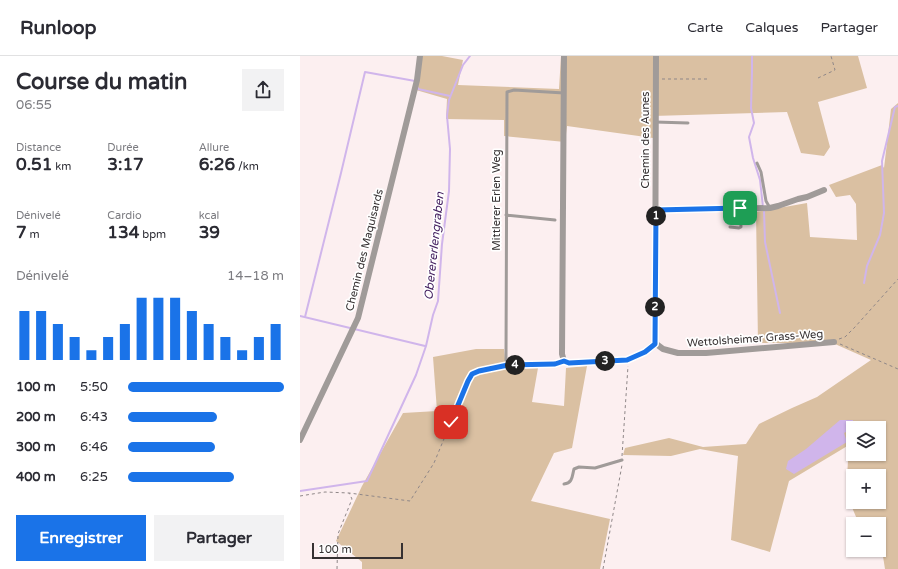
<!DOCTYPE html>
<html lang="fr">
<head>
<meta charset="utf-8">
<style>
  :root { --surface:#fff; --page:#f2f2f3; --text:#2b2b33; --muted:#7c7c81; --line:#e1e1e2; --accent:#1a73e8 }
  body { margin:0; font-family:"Varela Round",sans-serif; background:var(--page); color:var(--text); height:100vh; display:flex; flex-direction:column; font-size:15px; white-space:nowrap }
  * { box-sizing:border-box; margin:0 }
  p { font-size:13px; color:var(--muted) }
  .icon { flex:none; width:22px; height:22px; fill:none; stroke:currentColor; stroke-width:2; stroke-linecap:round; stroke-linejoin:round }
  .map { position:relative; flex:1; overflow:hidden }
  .sheet { display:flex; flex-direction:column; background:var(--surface); width:300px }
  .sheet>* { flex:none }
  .controls { position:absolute; left:546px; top:365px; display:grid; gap:8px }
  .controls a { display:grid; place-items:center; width:40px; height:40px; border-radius:0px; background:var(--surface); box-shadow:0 1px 3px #0004; font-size:20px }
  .scale { position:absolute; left:12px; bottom:10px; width:91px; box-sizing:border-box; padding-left:4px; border:2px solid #363132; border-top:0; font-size:11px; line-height:14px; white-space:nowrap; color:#363132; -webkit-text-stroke:3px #fff; paint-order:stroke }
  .pin { position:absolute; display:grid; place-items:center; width:34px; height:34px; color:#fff; margin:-17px; border-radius:8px; box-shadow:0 2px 6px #0006 }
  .km { position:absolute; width:20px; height:20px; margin:-10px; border-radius:50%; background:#222; color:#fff; font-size:11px; line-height:20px; text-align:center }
  .round { display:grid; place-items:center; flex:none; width:42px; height:42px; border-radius:0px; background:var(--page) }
  .head { display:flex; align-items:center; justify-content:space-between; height:68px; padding:0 16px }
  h1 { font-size:22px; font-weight:800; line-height:30px }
  .figures { display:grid; grid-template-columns:repeat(3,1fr); gap:6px; height:68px; padding:4px 16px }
  .figures div { display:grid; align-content:center }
  .figures b { font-size:17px; font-weight:800 }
  .figures small { font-size:11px; font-weight:400 }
  .figures p { font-size:11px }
  .chart { height:112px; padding:8px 16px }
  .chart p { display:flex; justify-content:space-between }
  .chart svg { width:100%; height:72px; margin-top:4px; stroke:var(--accent); stroke-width:6 }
  .button { display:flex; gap:8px; margin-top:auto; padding:8px 16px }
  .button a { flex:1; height:46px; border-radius:0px; background:var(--accent); color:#fff; font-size:16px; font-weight:800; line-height:46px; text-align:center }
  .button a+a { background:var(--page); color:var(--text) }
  ul { padding:0 16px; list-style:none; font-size:13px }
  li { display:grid; grid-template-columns:64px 48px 1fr; align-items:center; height:30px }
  li i { height:10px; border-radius:5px; background:var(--accent) }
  header { display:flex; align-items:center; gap:24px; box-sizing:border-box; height:56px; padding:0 20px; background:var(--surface); border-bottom:1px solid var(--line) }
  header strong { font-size:19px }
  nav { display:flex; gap:22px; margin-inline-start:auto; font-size:14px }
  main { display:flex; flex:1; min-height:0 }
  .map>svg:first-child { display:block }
  .green { fill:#dac0a2; fill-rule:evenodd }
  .water { fill:#d0b5eb }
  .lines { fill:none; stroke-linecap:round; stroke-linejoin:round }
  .stream { stroke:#d0b5eb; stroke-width:2 }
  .path { stroke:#8f8788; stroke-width:1; stroke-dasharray:3 3; stroke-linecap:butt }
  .service { stroke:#a09b99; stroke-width:3 }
  .minor { stroke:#a09b99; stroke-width:6 }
  .route-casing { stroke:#fff; stroke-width:8 }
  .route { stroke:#1a73e8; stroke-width:5 }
  .labels { text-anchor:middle; stroke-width:3.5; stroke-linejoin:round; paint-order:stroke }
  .street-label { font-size:11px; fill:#363132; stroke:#fff }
  .water-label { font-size:12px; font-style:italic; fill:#431f5f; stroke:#fff }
</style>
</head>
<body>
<header>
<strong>Runloop</strong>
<nav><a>Carte</a><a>Calques</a><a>Partager</a></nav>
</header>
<main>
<section class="sheet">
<div class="head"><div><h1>Course du matin</h1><p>06:55</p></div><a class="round"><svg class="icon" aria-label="share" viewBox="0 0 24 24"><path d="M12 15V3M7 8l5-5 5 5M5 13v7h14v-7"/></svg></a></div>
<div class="figures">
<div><p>Distance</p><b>0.51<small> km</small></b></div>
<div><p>Durée</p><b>3:17</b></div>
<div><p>Allure</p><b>6:26<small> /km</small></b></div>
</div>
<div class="figures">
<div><p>Dénivelé</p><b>7<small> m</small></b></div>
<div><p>Cardio</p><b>134<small> bpm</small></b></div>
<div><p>kcal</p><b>39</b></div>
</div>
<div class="chart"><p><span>Dénivelé</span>14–18 m</p>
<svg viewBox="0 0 160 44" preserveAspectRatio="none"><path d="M5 44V14M15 44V14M25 44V22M35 44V30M45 44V38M55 44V30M65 44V22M75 44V6M85 44V6M95 44V6M105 44V14M115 44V22M125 44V30M135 44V38M145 44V30M155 44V22"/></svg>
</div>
<ul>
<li><b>100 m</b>5:50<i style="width:100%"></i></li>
<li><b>200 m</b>6:43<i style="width:57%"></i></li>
<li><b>300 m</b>6:46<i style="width:56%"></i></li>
<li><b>400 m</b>6:25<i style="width:68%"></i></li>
</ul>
<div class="button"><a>Enregistrer</a><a>Partager</a></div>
</section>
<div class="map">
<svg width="598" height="513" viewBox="0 0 598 513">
  <rect width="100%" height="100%" fill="#fceff0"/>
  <path class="green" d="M119,0H142L163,4L158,29L259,33L261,0H558L567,32L518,46L530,91L524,100L501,97L487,56L353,60V82L267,70L265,86L204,80V64L146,63L147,43L116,34Z
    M598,47V513H585L582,494L579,491V468H559L546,437L549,389L489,425L470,496L431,484L438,400L400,393L371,400L323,399L325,392L369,382L403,391L446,388L459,368L492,352L517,341L571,304L535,288L489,287H458L456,156L507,147L510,181L557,184L556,148L550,139L536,141L529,129L582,109L584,112L591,53ZM553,372H579V398H553ZM553,420H579V446H553Z
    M176,293H204L206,313L238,312L232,346L264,350L266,312L287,310L272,392L254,397L231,445L310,463L300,513H62V506L36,485L62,430L103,357L137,355L133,301Z"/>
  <path class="water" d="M540,364H553L552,373L544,377L547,386L494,418L486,413L488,405L506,393Z"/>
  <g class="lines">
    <path class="stream" d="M452,0V16L451,52L454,67L449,81L453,102L460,124L463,151
      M118,32V33L150,40
      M464,154L465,186L480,257
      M564,227L567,210L580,179L584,157L582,105L595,51L598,50
      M0,260L125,290
      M5,261L41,117L65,16L115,25
      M0,435L67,425L116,319L126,290L133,259L138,245L142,188L149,135L150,93L147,60L149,44L163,9L170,0"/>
    <path class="path" d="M518,22L535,14L531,0
      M362,23H408
      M539,283L545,281L555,271L598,223
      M540,288L598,313
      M322,400L328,310
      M0,440L25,436L49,437L110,445L134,407L168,325L172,318L179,315L204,310
      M37,513L38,478L52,443L49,437
      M303,513L322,409"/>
    <path class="service" d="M264,37L214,34L207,36L206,304L208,309L255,308L264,305
      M355,66L388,67
      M457,107L461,116L466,145L470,152
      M206,159L255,164
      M430,171L439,172L441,171L440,152
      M264,428C273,427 272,420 274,413L279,411L295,412L322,404"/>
    <path class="minor" d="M264,0L262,298L264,305L269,307L327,304L345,296L355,287L363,293L378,297H406L534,286
      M356,154L470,152L478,150L498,143L507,141L524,134
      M355,287L356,0
      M0,384L58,262L117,24L120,0"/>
  </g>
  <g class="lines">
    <g class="route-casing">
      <path id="route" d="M151,366L168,325L172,318L179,315L208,309L255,308L264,305L269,307L327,304L345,296L355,288L356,154L440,152"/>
    </g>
    <use href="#route" class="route"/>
  </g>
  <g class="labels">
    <g class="street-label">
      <text transform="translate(345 84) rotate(-90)" y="4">Chemin des Aunes</text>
      <text transform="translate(196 144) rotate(-90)" y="4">Mittlerer Erlen Weg</text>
      <text transform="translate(64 194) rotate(-76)" y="4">Chemin des Maquisards</text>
      <text transform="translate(455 282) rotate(-4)" y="4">Wettolsheimer Grass-Weg</text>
    </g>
    <g class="water-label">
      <text transform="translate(134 190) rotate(-84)" y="4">Oberererlengraben</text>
    </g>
  </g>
</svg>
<div class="controls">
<a><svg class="icon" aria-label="layers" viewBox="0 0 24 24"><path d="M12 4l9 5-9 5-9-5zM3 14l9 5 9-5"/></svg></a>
<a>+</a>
<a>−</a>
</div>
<div class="scale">100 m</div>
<div class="pin" style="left:440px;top:152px;background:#1e9e55"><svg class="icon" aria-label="arrive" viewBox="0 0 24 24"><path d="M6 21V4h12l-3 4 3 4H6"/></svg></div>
<div class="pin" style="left:151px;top:366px;background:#d93025"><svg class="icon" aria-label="check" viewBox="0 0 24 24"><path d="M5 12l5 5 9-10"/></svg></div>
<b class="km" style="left:356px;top:160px">1</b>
<b class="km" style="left:355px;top:251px">2</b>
<b class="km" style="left:305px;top:305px">3</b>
<b class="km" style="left:215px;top:309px">4</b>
</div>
</main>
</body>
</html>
